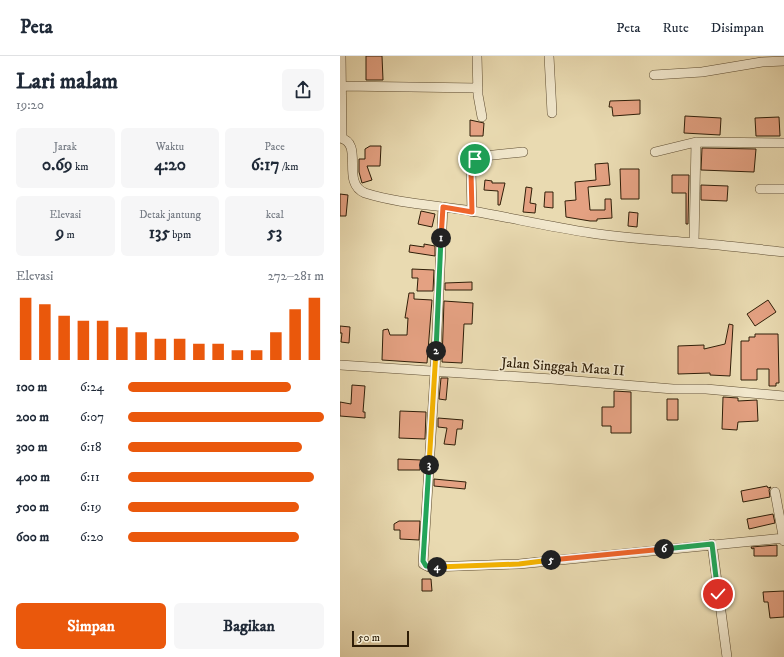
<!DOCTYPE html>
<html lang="id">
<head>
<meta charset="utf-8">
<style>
  :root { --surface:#fff; --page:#f6f6f7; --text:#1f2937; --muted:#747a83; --line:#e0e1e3; --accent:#ea580c }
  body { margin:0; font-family:"IM FELL DW Pica",serif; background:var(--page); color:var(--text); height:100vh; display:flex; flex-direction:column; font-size:15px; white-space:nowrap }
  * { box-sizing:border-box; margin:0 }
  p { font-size:13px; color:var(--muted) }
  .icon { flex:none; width:22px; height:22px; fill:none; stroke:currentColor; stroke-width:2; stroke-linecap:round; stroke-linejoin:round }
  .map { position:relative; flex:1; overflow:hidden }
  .side { display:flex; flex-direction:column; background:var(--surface); width:340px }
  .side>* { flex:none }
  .scale { position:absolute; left:12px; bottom:10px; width:57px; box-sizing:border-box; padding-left:4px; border:2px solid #2f1e08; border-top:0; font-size:11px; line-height:14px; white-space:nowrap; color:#2f1e08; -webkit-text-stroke:3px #f1e7cc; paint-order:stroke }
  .pin { position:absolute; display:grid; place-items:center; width:34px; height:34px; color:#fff; margin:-17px; border:2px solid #fff; border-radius:50%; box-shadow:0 1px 4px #0007 }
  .km { position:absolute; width:20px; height:20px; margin:-10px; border-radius:50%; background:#222; color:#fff; font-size:11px; line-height:20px; text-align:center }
  .round { display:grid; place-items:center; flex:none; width:42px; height:42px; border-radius:6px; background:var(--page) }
  .summary { display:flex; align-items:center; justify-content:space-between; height:68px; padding:0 16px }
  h1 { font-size:22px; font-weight:700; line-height:30px }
  .metrics { display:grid; grid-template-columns:repeat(3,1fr); gap:6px; height:68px; padding:4px 16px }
  .metrics div { display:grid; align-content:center; border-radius:6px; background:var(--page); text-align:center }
  .metrics b { font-size:17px; font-weight:700 }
  .metrics small { font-size:11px; font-weight:400 }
  .metrics p { font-size:11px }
  .chart { height:112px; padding:8px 16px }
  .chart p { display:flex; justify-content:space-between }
  .chart svg { width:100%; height:72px; margin-top:4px; stroke:var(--accent); stroke-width:6 }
  .primary-button { display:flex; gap:8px; margin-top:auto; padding:8px 16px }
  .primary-button a { flex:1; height:46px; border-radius:6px; background:var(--accent); color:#fff; font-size:16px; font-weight:700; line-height:46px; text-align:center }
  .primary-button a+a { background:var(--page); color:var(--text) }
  ul { padding:0 16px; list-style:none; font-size:13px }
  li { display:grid; grid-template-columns:64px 48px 1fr; align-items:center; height:30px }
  li i { height:10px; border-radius:5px; background:var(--accent) }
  header { display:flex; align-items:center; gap:24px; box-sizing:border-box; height:56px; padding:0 20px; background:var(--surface); border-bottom:1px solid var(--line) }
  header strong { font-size:19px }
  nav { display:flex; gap:22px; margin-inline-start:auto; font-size:14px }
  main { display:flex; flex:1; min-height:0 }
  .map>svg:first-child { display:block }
  .building { fill:#e4a182; stroke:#2f1e08 }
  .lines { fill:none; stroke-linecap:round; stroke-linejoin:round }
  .minor-casing { stroke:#5e4d32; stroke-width:10 }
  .minor { stroke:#f1e7cc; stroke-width:9 }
  .split-1-casing { stroke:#fff; stroke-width:8 }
  .split-2-casing { stroke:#fff; stroke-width:8 }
  .split-3-casing { stroke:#fff; stroke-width:8 }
  .split-4-casing { stroke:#fff; stroke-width:8 }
  .split-5-casing { stroke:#fff; stroke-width:8 }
  .split-6-casing { stroke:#fff; stroke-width:8 }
  .split-7-casing { stroke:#fff; stroke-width:8 }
  .split-1 { stroke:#f0652b; stroke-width:5 }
  .split-2 { stroke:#22a559; stroke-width:5 }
  .split-3 { stroke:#f5b400; stroke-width:5 }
  .split-4 { stroke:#22a559; stroke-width:5 }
  .split-5 { stroke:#f5b400; stroke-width:5 }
  .split-6 { stroke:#f0652b; stroke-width:5 }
  .split-7 { stroke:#22a559; stroke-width:5 }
  .labels { text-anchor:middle; stroke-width:3; stroke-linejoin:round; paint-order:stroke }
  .street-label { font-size:14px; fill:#2f1e08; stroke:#f1e7cc }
</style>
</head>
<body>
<header>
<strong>Peta</strong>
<nav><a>Peta</a><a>Rute</a><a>Disimpan</a></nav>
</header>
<main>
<section class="side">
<div class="summary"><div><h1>Lari malam</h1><p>19:20</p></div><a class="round"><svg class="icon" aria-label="share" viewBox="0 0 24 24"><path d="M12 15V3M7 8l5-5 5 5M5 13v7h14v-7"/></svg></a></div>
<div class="metrics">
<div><p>Jarak</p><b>0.69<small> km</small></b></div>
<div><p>Waktu</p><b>4:20</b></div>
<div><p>Pace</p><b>6:17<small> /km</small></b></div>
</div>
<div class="metrics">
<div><p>Elevasi</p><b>9<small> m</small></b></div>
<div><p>Detak jantung</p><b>135<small> bpm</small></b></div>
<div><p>kcal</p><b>53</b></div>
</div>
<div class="chart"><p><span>Elevasi</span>272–281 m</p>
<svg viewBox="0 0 160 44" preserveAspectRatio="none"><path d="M5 44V6M15 44V10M25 44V17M35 44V20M45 44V20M55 44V24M65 44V27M75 44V31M85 44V31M95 44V34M105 44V34M115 44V38M125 44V38M135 44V27M145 44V13M155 44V6"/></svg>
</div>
<ul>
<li><b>100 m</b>6:24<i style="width:83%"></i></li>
<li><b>200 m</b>6:07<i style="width:100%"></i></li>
<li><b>300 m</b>6:18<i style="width:89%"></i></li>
<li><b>400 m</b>6:11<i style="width:95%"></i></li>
<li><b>500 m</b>6:19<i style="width:87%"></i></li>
<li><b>600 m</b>6:20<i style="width:87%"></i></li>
</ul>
<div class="primary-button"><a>Simpan</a><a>Bagikan</a></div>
</section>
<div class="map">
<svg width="444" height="601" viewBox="0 0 444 601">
  <rect width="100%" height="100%" fill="#e9dab1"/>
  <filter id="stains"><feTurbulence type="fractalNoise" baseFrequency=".005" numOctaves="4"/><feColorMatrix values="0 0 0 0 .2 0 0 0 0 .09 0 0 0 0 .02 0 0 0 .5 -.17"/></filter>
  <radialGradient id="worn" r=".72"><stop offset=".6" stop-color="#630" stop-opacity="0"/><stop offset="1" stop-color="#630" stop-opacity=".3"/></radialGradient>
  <path class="building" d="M26,0H42L43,24H26Z
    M300,44V58L273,60L272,51H269L270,45Z
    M345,60L381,62L380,79L344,77Z
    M439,61L440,80H416L415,62Z
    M130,64L144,67L143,80H130Z
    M30,90H41L40,110H27L32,124L22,127L19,116V103H25V93Z
    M362,92L416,93L414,116L361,114Z
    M268,107L270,129L248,131L250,154H265V143H271L272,162L257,163V165H250L226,161L225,145L236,144L235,126L256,124L255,108Z
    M280,113H299V143H281Z
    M332,119H349L348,168H346V137H332Z
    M145,124L152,125V127H165L160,149H158V135L144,134Z
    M361,129L388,130L387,145L361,144Z
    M186,131L192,132L190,147L196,148L195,157L183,156Z
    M205,136H213V152L204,151Z
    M0,138L8,139L6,160H0Z
    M81,155L95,158L92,171L78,168Z
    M289,156L298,157L297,171L288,170Z
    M84,188L95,190V200L69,196L70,189L84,191Z
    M72,213L94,214L93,235H77L78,222H72Z
    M132,226V234H105V227Z
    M69,237H74V243L92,244L87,307L42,304L43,274L48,273L50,279H67L68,262H65Z
    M428,244L436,256L415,270L407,258Z
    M104,245L133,247L132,268H124L122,307L102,306Z
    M389,268L393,269L390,320L370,319V317L338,318V290L364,289V293L385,288Z
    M0,270L10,271L9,287L1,286L2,277H0Z
    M415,278H438L439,327H436V330H429V313H417V324H401V285H409V281H415Z
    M101,322H108L106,344L99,343Z
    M12,329L25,330L23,356H25V362L0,360V346L11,348Z
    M274,335L291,336V377H271V370H262V351H274Z
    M383,341L398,342V345L417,344L418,365L398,366L397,374L382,373Z
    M327,343H338V364H327Z
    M60,355L86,356L85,383L59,382Z
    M98,362L123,364L122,373H117L115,389L104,388L107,372L98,371Z
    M58,403L81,404L80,414H58Z
    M94,423L126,426L125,433L94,430Z
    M427,430L428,432L431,431L429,434L430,441L403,446L401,435Z
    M433,458L435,467L409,473L407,463Z
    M59,465H80L79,484L60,483V474H54V468Z
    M437,489V500H414V492L412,493L411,491Z
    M82,523H91L92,535H82Z
    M444,535V561L430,562L428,546H424L423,536Z"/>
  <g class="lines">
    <g class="minor-casing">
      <path id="minor" d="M1,0L2,82
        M137,0L138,39L142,61
        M209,0L212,57
        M314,19L362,16L422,6L444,5
        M2,30L138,32
        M0,82C25,87 0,127 25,137C60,148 96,149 132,155C172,162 211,171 251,177C285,182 319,184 354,187C384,189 414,193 444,196
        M315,96L356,86L444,87
        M420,133H444
        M103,151L95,316L83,508L89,511L179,508L444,482
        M132,156L131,116L133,105L144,100L183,96
        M354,187L356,86
        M0,309L212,323L333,333H366L444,340
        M435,436L444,485
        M372,488L387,601"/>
    </g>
    <use href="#minor" class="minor"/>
  </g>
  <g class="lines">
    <g class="split-1-casing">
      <path id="split-1" d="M101,182L103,151L132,156L131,116L133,104L135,103"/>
    </g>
    <g class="split-2-casing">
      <path id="split-2" d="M96,295L101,182"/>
    </g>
    <g class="split-3-casing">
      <path id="split-3" d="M89,409L96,295"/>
    </g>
    <g class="split-4-casing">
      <path id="split-4" d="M89,409L83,505L86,510L97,511"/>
    </g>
    <g class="split-5-casing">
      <path id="split-5" d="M97,511L179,508L211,504"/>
    </g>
    <g class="split-6-casing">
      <path id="split-6" d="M211,504L324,493"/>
    </g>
    <g class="split-7-casing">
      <path id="split-7" d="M324,493L372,488L378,538"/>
    </g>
    <use href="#split-1" class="split-1"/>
    <use href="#split-2" class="split-2"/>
    <use href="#split-3" class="split-3"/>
    <use href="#split-4" class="split-4"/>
    <use href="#split-5" class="split-5"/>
    <use href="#split-6" class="split-6"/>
    <use href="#split-7" class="split-7"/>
  </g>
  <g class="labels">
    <g class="street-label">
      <text transform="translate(223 310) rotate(4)" y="5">Jalan Singgah Mata II</text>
    </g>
  </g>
  <rect width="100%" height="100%" filter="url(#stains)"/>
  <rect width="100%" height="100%" fill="url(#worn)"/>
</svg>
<div class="scale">50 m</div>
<div class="pin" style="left:135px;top:103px;background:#1e9e55"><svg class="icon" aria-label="arrive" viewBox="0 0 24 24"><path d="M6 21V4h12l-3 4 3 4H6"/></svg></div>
<div class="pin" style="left:378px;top:538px;background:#d93025"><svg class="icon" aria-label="check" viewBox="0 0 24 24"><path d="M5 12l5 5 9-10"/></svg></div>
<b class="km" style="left:101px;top:182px">1</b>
<b class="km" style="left:96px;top:295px">2</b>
<b class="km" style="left:89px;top:409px">3</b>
<b class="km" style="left:97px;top:511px">4</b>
<b class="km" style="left:211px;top:504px">5</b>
<b class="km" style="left:324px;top:493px">6</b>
</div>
</main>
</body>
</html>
